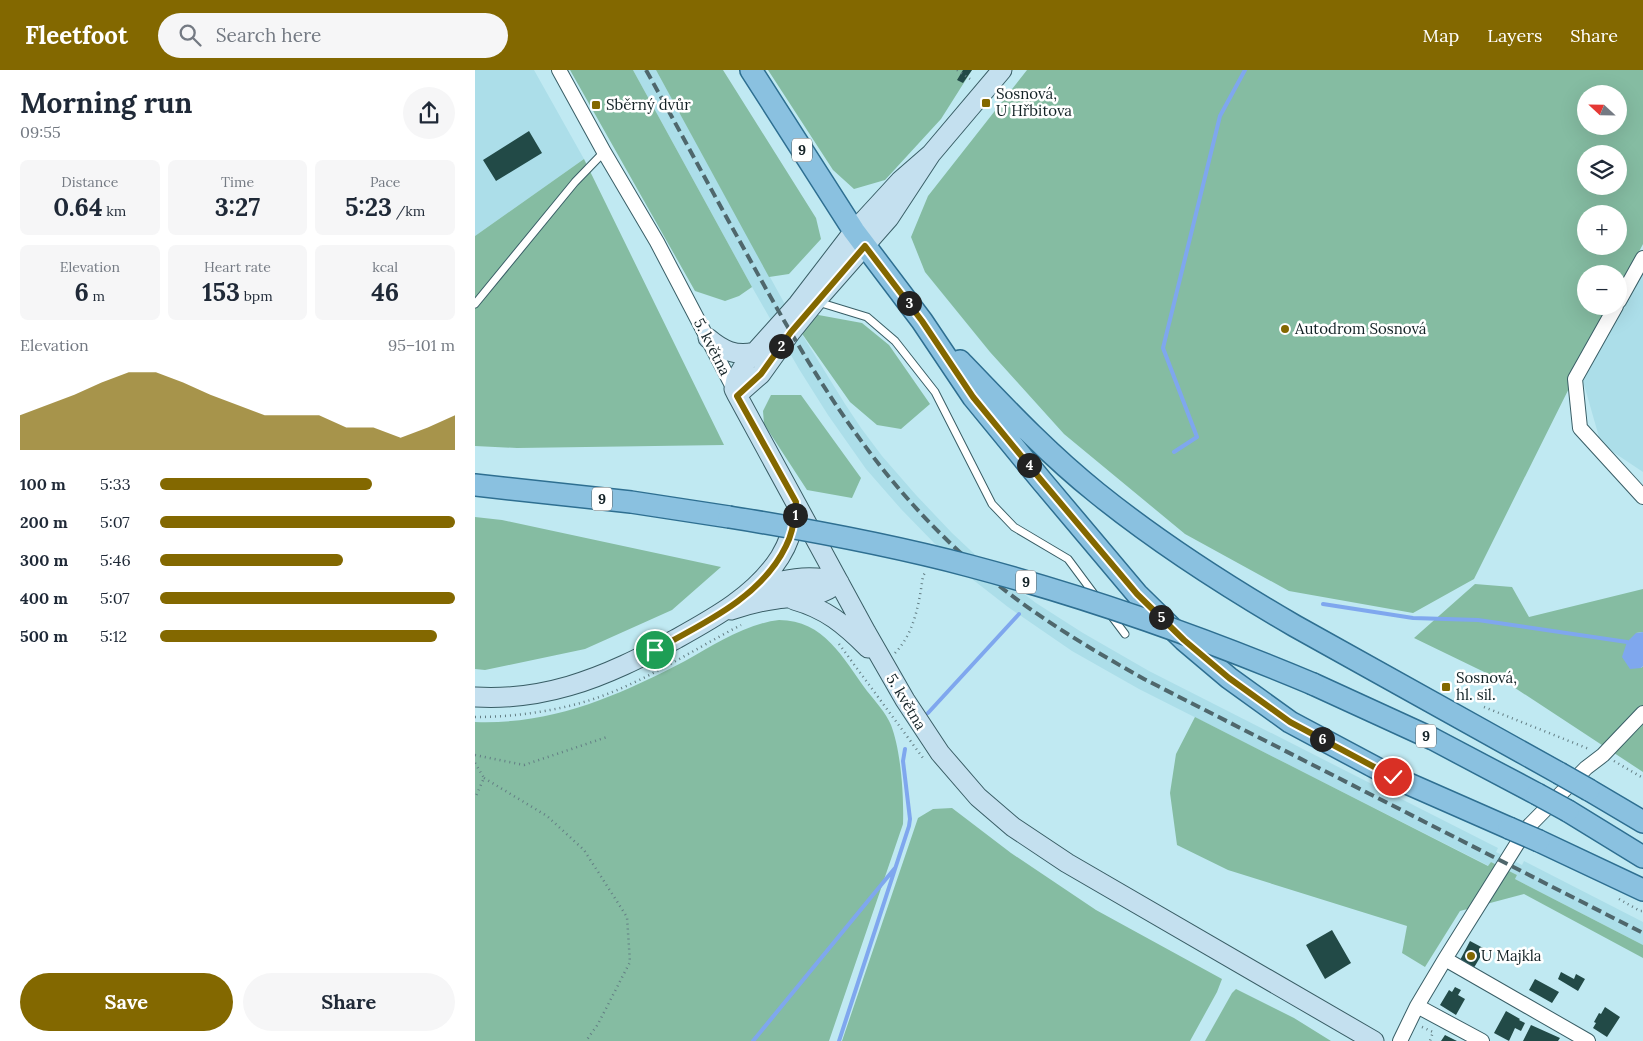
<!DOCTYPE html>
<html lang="en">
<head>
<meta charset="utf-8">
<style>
  :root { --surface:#fff; --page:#f6f6f7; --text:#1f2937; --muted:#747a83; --accent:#836800 }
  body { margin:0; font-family:Lora,serif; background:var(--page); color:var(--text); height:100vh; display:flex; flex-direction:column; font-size:19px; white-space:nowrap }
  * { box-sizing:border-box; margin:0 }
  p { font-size:16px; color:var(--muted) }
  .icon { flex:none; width:28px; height:28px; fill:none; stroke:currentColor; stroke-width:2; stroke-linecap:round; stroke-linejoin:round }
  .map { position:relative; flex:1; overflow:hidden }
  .details { display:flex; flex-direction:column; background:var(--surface); width:475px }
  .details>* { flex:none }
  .needle { width:32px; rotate:292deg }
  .fabs { position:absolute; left:1102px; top:15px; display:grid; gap:10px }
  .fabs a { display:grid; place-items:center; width:50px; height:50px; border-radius:50%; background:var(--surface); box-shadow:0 5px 20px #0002; font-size:25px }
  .pin { position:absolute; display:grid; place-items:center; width:42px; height:42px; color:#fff; margin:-21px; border:2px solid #fff; border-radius:50%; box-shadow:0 1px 5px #0007 }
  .km { position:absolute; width:25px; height:25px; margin:-12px; border-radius:50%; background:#222; color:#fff; font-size:14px; line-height:25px; text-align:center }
  .round { display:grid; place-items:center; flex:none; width:52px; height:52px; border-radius:26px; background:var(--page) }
  .overview { display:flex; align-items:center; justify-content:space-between; height:85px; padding:0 20px }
  h1 { font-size:28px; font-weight:700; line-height:38px }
  .figures { display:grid; grid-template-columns:repeat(3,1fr); gap:8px; height:85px; padding:5px 20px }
  .figures div { display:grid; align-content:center; border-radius:8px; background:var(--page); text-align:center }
  .figures b { font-size:25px; font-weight:700 }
  .figures small { font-size:14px; font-weight:400 }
  .figures p { font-size:14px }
  .chart { height:140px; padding:10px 20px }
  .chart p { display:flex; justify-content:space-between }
  .chart svg { width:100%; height:90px; margin-top:5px; fill:var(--accent); opacity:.7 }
  .cta { display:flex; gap:10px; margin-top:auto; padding:10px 20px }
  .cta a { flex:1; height:58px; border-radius:30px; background:var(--accent); color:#fff; font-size:20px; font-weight:700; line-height:58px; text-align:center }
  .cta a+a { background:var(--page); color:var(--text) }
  ul { padding:0 20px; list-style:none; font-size:16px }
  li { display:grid; grid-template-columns:80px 60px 1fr; align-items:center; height:38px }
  li i { height:12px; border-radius:6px; background:var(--accent) }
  header { display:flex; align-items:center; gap:30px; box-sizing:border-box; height:70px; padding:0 25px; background:var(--accent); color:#fff }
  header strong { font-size:24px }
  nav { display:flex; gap:28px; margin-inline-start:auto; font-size:18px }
  .search { width:350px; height:45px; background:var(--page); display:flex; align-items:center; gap:12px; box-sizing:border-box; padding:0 18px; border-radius:28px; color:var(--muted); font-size:19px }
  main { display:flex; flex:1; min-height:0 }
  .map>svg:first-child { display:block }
  .built { fill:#acdee9 }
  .green { fill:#85bca2; fill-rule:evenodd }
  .water { fill:#7fa7ee }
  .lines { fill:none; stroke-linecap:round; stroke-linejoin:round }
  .stream { stroke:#7fa7ee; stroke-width:4 }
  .building { fill:#224a47 }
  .lane-casing { stroke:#395e66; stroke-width:9 }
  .street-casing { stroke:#395e66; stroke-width:16 }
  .secondary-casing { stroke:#395e66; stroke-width:21 }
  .primary-casing { stroke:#2e6f91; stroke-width:24 }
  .path { stroke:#637e84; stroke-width:2.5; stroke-dasharray:1 4; stroke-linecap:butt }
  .lane { stroke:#fff; stroke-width:7 }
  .street { stroke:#fff; stroke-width:14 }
  .secondary { stroke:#c4e0ef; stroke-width:19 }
  .primary { stroke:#8ac1e0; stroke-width:21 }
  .rail { stroke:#4f676c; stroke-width:4; stroke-dasharray:10 5; stroke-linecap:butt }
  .primary-bridge-casing { stroke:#2e6f91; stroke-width:24; stroke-linecap:butt }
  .primary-bridge { stroke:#8ac1e0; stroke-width:21 }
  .route-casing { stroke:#fff; stroke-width:10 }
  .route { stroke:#836800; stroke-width:6 }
  .poi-dot { fill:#836800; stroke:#fff; stroke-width:2 }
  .labels { text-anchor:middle; stroke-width:5; stroke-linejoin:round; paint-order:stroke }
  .shield { fill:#fff; stroke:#5a6467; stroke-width:1 }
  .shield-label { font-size:14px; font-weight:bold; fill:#132226 }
  .poi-label { font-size:15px; fill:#132226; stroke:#fff; text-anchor:start }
  .street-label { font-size:15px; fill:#132226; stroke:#fff }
</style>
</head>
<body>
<header>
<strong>Fleetfoot</strong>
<div class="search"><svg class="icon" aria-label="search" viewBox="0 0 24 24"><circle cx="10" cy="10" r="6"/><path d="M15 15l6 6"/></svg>Search here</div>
<nav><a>Map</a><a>Layers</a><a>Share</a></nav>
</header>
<main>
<section class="details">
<div class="overview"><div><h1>Morning run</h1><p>09:55</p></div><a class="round"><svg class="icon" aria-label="share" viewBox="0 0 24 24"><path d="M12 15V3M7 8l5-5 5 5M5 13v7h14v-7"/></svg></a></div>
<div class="figures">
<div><p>Distance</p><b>0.64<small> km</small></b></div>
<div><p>Time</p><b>3:27</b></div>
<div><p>Pace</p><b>5:23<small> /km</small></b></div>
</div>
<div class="figures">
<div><p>Elevation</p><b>6<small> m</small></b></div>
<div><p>Heart rate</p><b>153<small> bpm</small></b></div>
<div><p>kcal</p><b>46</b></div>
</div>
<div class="chart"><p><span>Elevation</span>95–101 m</p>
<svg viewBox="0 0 160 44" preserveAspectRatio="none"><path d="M0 44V27L10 22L20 17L30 11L40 6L50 6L60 11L70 17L80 22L90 27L100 27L110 27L120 33L130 33L140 38L150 33L160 27V44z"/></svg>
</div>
<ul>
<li><b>100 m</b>5:33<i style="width:72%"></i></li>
<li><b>200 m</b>5:07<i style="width:100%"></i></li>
<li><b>300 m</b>5:46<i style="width:62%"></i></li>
<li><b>400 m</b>5:07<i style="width:100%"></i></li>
<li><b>500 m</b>5:12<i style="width:94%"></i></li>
</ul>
<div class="cta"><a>Save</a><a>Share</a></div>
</section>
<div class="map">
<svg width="1168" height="971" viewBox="0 0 1168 971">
  <rect width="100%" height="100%" fill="#c0e9f2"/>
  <path class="built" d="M0,0H59L109,89L0,166Z
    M158,0H181L323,258L370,334L386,358L407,386L441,425L477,463L510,494L561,533L608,563L674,601L1023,778L1021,782L1047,795L1049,791L1168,852V875L1040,809L1042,805L1016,792L1014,796L664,619L597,581L533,537L497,509L463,477L426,439L391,399L353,345L324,299L277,217Z
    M1168,202V402L1126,374L1108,311Z"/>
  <path class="green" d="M95,0H158L277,217L264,226L250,231L220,221Z
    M181,0H248L341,148L346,169L314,204L294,207Z
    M293,0H497L466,49L410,110L379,119L358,100Z
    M552,0H1168V174L1144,220V204H1111V236H1135L999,509L938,543L814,521L710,464L589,364L515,282L450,202L436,167L453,126ZM1111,24H1144V56H1111ZM1111,84H1144V116H1111ZM1111,144H1144V176H1111Z
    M109,89L249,375L42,378L0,376V166Z
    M338,244L387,253L414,275L455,334L426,359L402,355L375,332L323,258Z
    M296,325H326L386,408L377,428L332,420L289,354L288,341Z
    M0,447L27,450L246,497L197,540L110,579L10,600L0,599Z
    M1000,514L1037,517L1054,547L1168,519V562L1161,563L1166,598L1168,596V702L1034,614L939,568Z
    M304,550C349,550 368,588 392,621C400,631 411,643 416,655C426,681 429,726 428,754L354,971H0V652C77,655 143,626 210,591C239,575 270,554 304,550Z
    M720,647L1013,796L1016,792L1042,805L1040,809L1168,875V888L1049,824L985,841L950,897L927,883L932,856L753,800L702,775L695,723L701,684Z
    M477,738L536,783L621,840L747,909L742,922L715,971H367L443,748L458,739Z
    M761,919L819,948L856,971H730L757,923Z"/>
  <path class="water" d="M1168,562V596L1166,598L1155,599L1147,587L1152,572L1161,563Z"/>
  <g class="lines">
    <path class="stream" d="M699,382L722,367L688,278L745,46L770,0
      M848,534L938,548L1003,550L1152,572
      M453,643L544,544
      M278,971L420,798
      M364,971L434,756L435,749L428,691L430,679"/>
  </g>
  <path class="building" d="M488,0H497L488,13L482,10Z
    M54,61L67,83L21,111L8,90Z
    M857,860L876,893L850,909L831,875Z
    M995,871L1010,879L997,901L983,894Z
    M1086,902L1099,909L1101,904L1110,909L1103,921L1083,909Z
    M1060,909L1084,922L1077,933L1054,920Z
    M980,917L986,920L983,925L990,929L981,945L965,935L974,920L977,922Z
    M1130,937L1145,947L1132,967L1118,958L1121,953L1119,952L1124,943L1126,944Z
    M1031,941L1045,949L1044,950L1050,953L1046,961L1040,958L1034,971L1019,963Z
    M1056,955L1085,968L1083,971H1048Z
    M970,965L982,971H966Z"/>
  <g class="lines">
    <g class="lane-casing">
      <path id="lane" d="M343,232L392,247L420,271L460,322L517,434L539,457L593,489L622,528
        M0,234L100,112L129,82
        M635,544L650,564"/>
    </g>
    <g class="street-casing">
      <path id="street" d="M84,0L129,82L182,172L259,319
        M1144,231L1168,188
        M1141,236L1100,309L1105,358L1168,427
        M970,889L1113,971
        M942,936L1007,971
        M925,971L942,936L970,889L1052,758L1111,698L1128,685L1168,643"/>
    </g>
    <g class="secondary-casing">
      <path id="secondary" d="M456,84L425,111L379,161L323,234L271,292L261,309L259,319L262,325L391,562L430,630L465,683L503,727L538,757L592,793L899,971
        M233,268C247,280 261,287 280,282
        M262,325L286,304L316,262L341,231L414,148L456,84L527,0
        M278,521C305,508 336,504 364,512
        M319,530C351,539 369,554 393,578
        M256,540C271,535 286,531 302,529C326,526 344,529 364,512
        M0,627C32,629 63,625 94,616C132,605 167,587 201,569C239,548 281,525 305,487C313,474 318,460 320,445"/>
    </g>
    <g class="primary-casing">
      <path id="primary" d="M276,0L379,161L447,251L498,327L566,410L662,524L709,570L754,608L815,652L918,707L1034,758
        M485,291C529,337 572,383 622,423C684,473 751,516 820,556L1084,703
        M0,415L156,432L254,447
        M838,614L958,669L1062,724
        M1114,720L1168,752
        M1093,741L1168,787
        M1064,771L1168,820"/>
    </g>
    <path class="path" d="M482,0L495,9
      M364,574L448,688
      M420,583C440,562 444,533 448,506L450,503
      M1009,637L1114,679
      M0,647C33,647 66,643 98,635C158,620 212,583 266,555
      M0,685L49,695L132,667
      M1139,691L1168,708
      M0,693L9,708L0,728
      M9,708L72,746L109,780L152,847L155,892L123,954L111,971
      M1144,829L1165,841H1168
      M947,957L958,962L955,971"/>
    <use href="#lane" class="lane"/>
    <use href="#street" class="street"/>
    <use href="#secondary" class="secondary"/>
    <use href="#primary" class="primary"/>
    <path class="rail" d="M171,0C204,59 235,118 268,177C334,298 398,409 505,500C555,543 612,577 669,609L1168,863"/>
    <g class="primary-bridge-casing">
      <path id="primary-bridge" d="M254,447C335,460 416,475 495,496C612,527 726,567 838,614
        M1084,703L1114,720
        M1062,724L1093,741
        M1034,758L1064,771"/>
    </g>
    <use href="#primary-bridge" class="primary-bridge"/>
  </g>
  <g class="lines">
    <g class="route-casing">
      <path id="route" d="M180,580C227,554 286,528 311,476C318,463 320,447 321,432L262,326L286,304L316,262L390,176L447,251L498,327L566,410L662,524L709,570L754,608L815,652L918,707"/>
    </g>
    <use href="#route" class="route"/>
  </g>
  <g class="poi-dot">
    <rect x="506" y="28" width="10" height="10" rx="2.5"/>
    <rect x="116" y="30" width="10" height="10" rx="2.5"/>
    <circle cx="810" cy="259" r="5"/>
    <rect x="966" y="612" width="10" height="10" rx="2.5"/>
    <circle cx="996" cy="886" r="5"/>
  </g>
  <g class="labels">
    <g class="shield">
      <rect x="317" y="68.5" width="20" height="23" rx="4"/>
      <rect x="117" y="417.5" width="20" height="23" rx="4"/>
      <rect x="541" y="500.5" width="20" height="23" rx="4"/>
      <rect x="941" y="654.5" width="20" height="23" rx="4"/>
    </g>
    <g class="shield-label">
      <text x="327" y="85">9</text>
      <text x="127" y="434">9</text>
      <text x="551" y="517">9</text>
      <text x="951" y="671">9</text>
    </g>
    <g class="poi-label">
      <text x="521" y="29">Sosnová,<tspan x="521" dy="17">U Hřbitova</tspan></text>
      <text x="131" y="40">Sběrný dvůr</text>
      <text x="820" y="264">Autodrom Sosnová</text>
      <text x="981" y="613">Sosnová,<tspan x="981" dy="17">hl. sil.</tspan></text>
      <text x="1006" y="891">U Majkla</text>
    </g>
    <g class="street-label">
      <text transform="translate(237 277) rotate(63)" y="5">5. května</text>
      <text transform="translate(431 632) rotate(59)" y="5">5. května</text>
    </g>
  </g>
</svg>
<div class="fabs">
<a><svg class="needle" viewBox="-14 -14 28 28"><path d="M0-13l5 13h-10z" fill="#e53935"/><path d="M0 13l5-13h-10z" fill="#747a83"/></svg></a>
<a><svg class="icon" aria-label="layers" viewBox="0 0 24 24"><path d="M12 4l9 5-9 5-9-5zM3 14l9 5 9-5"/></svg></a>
<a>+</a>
<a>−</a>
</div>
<div class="pin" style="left:180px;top:580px;background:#1e9e55"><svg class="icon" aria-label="arrive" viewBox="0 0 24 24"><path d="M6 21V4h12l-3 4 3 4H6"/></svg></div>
<div class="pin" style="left:918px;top:707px;background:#d93025"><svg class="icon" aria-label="check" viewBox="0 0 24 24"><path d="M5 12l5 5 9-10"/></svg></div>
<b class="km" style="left:320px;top:445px">1</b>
<b class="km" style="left:306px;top:276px">2</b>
<b class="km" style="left:434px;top:233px">3</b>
<b class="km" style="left:554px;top:395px">4</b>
<b class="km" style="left:686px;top:547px">5</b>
<b class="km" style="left:847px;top:669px">6</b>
</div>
</main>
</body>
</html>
